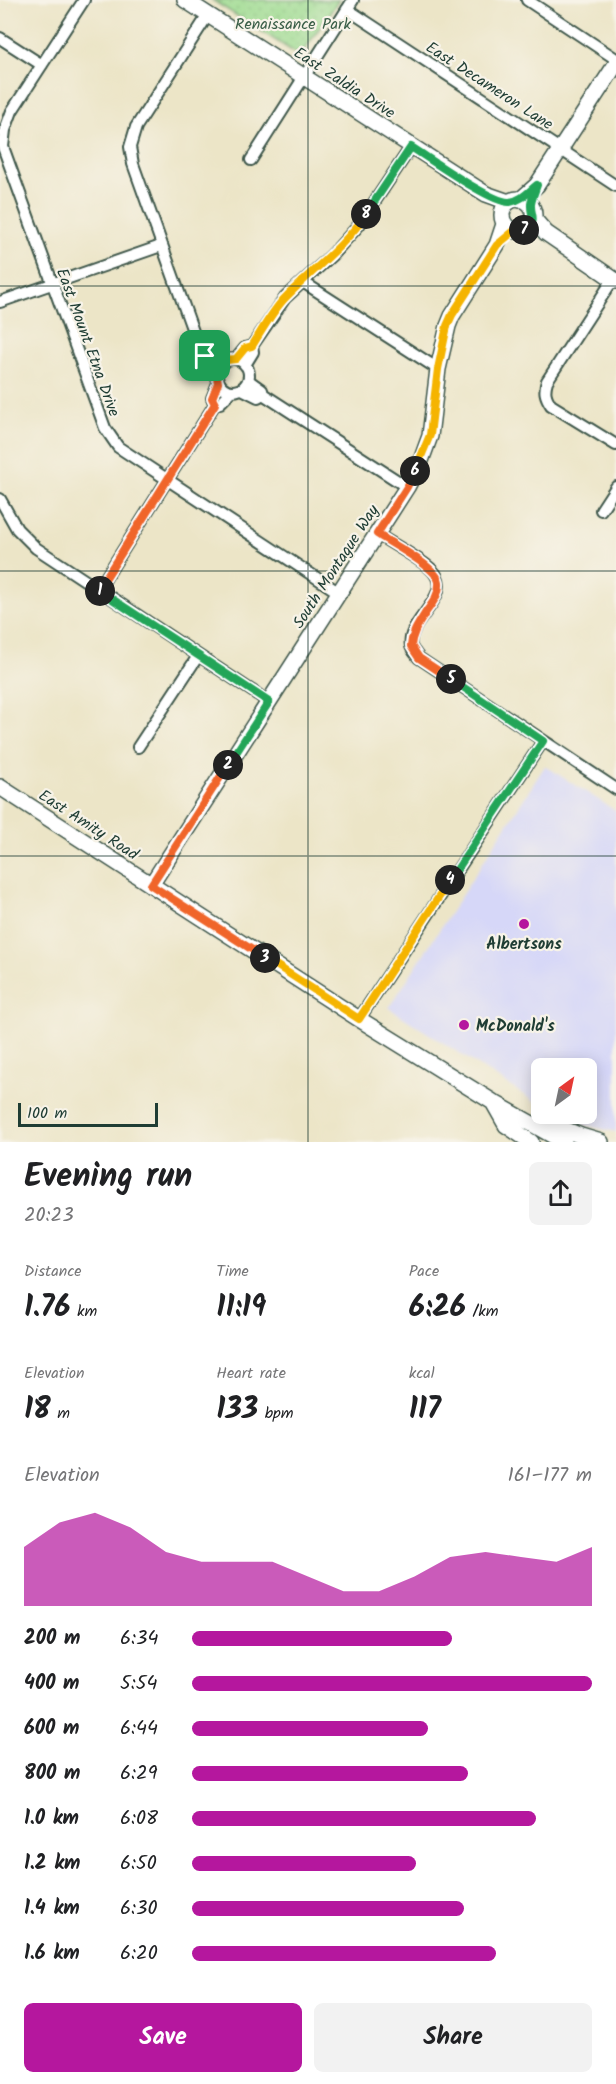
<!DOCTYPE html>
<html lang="en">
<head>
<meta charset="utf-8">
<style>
  :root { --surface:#fff; --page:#f2f2f2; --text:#202124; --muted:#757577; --accent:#b5179e }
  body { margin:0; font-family:Kalam,sans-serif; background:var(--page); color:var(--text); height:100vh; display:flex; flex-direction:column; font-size:22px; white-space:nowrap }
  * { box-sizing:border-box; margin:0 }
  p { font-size:20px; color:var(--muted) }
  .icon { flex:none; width:33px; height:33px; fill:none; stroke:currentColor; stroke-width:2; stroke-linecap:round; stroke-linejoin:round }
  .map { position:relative; height:1142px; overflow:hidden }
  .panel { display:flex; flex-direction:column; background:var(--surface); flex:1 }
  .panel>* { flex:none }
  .needle { width:39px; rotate:33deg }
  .controls { position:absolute; left:531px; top:1058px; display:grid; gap:12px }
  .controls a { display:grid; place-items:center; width:66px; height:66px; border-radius:9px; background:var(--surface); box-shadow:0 3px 15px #0003; font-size:30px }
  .scale { position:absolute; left:18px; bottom:15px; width:140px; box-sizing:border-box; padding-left:6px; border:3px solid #1f3d34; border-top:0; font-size:16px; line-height:21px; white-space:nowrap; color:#1f3d34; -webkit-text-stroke:4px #f7f3e8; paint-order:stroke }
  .pin { position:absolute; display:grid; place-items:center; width:51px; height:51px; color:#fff; margin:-26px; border-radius:12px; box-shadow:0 3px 9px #0006 }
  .km { position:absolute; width:30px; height:30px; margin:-15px; border-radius:50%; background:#222; color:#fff; font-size:16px; line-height:30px; text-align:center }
  .round { display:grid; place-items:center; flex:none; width:63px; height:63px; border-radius:9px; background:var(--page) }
  .headline { display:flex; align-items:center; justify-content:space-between; height:102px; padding:0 24px }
  h1 { font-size:33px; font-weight:700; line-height:45px }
  .figures { display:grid; grid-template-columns:repeat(3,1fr); gap:9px; height:102px; padding:6px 24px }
  .figures div { display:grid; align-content:center }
  .figures b { font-size:30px; font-weight:700 }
  .figures small { font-size:16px; font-weight:400 }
  .figures p { font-size:16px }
  .chart { height:168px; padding:12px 24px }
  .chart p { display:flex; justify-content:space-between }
  .chart svg { width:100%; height:108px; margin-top:6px; fill:var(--accent); opacity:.7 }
  .primary-button { display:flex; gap:12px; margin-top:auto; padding:12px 24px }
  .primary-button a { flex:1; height:69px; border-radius:9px; background:var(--accent); color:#fff; font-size:24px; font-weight:700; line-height:69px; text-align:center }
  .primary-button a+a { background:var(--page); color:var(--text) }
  ul { padding:0 24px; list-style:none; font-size:20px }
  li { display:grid; grid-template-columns:96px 72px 1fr; align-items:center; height:45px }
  li i { height:15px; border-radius:8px; background:var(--accent) }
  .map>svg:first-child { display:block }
  .built { fill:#d6d7f8 }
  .green { fill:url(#green-dots); stroke:#5e8c62; stroke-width:1.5 }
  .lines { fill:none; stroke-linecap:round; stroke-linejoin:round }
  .street-casing { stroke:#3e564a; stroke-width:14 }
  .secondary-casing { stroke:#3e564a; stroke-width:18 }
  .street { stroke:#fff; stroke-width:10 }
  .secondary { stroke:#fff; stroke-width:15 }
  .split-1-casing { stroke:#fff; stroke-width:12 }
  .split-2-casing { stroke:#fff; stroke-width:12 }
  .split-3-casing { stroke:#fff; stroke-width:12 }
  .split-4-casing { stroke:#fff; stroke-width:12 }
  .split-5-casing { stroke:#fff; stroke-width:12 }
  .split-6-casing { stroke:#fff; stroke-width:12 }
  .split-7-casing { stroke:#fff; stroke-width:12 }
  .split-8-casing { stroke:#fff; stroke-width:12 }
  .split-9-casing { stroke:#fff; stroke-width:12 }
  .split-1 { stroke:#f0652b; stroke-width:8 }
  .split-2 { stroke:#22a559; stroke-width:8 }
  .split-3 { stroke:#f0652b; stroke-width:8 }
  .split-4 { stroke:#f5b400; stroke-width:8 }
  .split-5 { stroke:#22a559; stroke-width:8 }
  .split-6 { stroke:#f0652b; stroke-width:8 }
  .split-7 { stroke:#f5b400; stroke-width:8 }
  .split-8 { stroke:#22a559; stroke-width:8 }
  .split-9 { stroke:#f5b400; stroke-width:8 }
  .grid { fill:none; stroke:#1f3d34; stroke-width:1.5; stroke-opacity:0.55 }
  .poi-dot { fill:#b5179e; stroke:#f7f3e8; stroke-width:2 }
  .labels { text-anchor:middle; stroke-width:4.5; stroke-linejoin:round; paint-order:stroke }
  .park-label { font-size:16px; fill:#385d46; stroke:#f7f3e8 }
  .street-label { font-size:16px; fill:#1f3d34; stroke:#f7f3e8 }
  .poi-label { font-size:16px; font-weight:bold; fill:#1f3d34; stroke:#f7f3e8 }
</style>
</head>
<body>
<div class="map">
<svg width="616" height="1142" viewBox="0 0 616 1142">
  <defs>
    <pattern id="green-dots" width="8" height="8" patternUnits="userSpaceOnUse" patternTransform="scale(1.5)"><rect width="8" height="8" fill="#9ddb90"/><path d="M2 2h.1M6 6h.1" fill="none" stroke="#87bd7d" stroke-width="1.8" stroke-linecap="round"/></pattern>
  </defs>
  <rect width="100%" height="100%" fill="#f7f3e8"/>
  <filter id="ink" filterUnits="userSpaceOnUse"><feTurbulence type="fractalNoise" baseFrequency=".0167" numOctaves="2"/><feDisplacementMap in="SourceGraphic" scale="12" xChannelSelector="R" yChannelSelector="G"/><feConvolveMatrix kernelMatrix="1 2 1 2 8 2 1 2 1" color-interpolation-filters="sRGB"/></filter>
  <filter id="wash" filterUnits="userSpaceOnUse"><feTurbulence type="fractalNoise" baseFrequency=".008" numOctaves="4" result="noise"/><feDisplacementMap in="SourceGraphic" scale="24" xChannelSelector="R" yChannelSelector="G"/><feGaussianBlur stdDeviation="1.35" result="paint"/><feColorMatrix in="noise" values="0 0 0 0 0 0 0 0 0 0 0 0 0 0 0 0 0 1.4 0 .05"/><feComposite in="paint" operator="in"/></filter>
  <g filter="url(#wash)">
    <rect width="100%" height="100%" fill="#ece5c7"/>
    <path class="built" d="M545,766L616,811V1132L579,1124L555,1113H586V1068H542L541,1106L389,1008Z"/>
    <path class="green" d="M212,0H339L300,56Z"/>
  </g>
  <g filter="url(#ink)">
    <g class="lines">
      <g class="street-casing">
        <path id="street" d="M84,0L12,111L5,130L3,147L105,428L118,447L338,592
          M527,0L616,59
          M347,9L616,186
          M0,38L42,65
          M251,160L353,0
          M614,278L547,381C544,391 545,396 551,405L616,445
          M303,282L438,369
          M0,302L161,246
          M252,346L285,298L332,255L359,225L411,147
          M205,356L195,337L133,164L130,147L136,127L208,15
          M217 375a16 16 0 1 1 32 0a16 16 0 1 1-32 0Z
          M236,359L245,348L252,346L253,352L245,365
          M216,372L205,363V356L226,360
          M218,383L212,398L215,404L220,403L232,391
          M242,389L258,397L263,394L262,390L248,380
          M263,394L407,487
          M0,499L17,529L36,548L269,702
          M601,510L616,487
          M377,534C392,544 421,559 432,570C457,595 405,621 411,646C412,650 417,655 419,658L616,789
          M98,590L215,404
          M138,747L198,656
          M359,1019L543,741"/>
      </g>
      <g class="secondary-casing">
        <path id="secondary" d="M185,0L486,194L509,202
          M502 215a16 16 0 1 1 32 0a16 16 0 1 1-32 0Z
          M520,200L537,185L616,64
          M533,218L546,233L616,281
          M0,787L359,1019L493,1102L564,1142
          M151,885L407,487L422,458L430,436L438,369L448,326L452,316L497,245L504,224
          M493,1102L506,1125L531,1142
          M549,1123L581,1136L601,1142"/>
      </g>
      <use href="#street" class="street"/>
      <use href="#secondary" class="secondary"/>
    </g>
  </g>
  <g class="lines" filter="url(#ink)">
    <g class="split-1-casing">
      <path id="split-1" d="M100,591L98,590L215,404L212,398L218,383L216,372L204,363L205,356"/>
    </g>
    <g class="split-2-casing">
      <path id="split-2" d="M100,591L269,702L228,765"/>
    </g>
    <g class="split-3-casing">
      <path id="split-3" d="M228,765L151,885L265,958"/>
    </g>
    <g class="split-4-casing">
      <path id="split-4" d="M265,958L359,1019L450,880"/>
    </g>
    <g class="split-5-casing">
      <path id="split-5" d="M450,880L543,741L451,679"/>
    </g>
    <g class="split-6-casing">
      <path id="split-6" d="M415,471L407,487L377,534C390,543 437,567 439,582C440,594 432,604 426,612C419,624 412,632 411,646L419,658L451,679"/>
    </g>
    <g class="split-7-casing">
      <path id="split-7" d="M415,471L430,435L438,369L447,326L452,315L497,245L514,231L524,230"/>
    </g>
    <g class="split-8-casing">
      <path id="split-8" d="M366,214L411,147C429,158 493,204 510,202C522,200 528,192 537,185C535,191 532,198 531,204C530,216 539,220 524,230"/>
    </g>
    <g class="split-9-casing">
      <path id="split-9" d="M205,356L226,360L236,359L245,348L252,346C262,330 272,312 284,299C312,270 344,247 366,214"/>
    </g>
    <use href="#split-1" class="split-1"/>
    <use href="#split-2" class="split-2"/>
    <use href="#split-3" class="split-3"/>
    <use href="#split-4" class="split-4"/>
    <use href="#split-5" class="split-5"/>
    <use href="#split-6" class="split-6"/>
    <use href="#split-7" class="split-7"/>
    <use href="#split-8" class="split-8"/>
    <use href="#split-9" class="split-9"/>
  </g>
  <path class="grid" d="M308,0V1142M0,286H616M0,571H616M0,856H616"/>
  <g class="poi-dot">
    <circle cx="524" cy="924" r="6"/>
    <circle cx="464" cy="1025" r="6"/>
  </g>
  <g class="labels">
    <g class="park-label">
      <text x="293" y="29">Renaissance Park</text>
    </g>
    <g class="street-label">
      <text transform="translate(345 82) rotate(33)" y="6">East Zaldia Drive</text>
      <text transform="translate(490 85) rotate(33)" y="6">East Decameron Lane</text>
      <text transform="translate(89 342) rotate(70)" y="6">East Mount Etna Drive</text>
      <text transform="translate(335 566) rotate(-57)" y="6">South Montague Way</text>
      <text transform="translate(89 824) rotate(33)" y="6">East Amity Road</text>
    </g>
    <g class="poi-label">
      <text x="524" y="949">Albertsons</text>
      <text x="476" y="1031" text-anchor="start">McDonald's</text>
    </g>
  </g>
</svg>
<div class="controls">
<a><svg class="needle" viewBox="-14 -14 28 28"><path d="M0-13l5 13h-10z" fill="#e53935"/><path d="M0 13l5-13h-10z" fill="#757577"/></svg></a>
</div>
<div class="scale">100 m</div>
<div class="pin" style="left:205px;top:356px;background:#1e9e55"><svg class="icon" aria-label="arrive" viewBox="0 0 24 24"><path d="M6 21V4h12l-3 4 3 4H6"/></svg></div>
<b class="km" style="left:100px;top:591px">1</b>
<b class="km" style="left:228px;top:765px">2</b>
<b class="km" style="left:265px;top:958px">3</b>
<b class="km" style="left:450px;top:880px">4</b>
<b class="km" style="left:451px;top:679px">5</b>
<b class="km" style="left:415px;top:471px">6</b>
<b class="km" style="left:524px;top:230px">7</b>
<b class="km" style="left:366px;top:214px">8</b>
</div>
<section class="panel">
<div class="headline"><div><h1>Evening run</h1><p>20:23</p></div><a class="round"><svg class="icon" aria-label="share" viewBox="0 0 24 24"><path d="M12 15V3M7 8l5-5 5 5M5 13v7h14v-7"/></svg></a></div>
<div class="figures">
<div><p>Distance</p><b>1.76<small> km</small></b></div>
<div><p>Time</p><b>11:19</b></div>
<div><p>Pace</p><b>6:26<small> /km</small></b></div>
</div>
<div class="figures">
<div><p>Elevation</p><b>18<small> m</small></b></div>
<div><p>Heart rate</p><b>133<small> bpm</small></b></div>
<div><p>kcal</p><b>117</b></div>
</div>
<div class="chart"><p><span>Elevation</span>161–177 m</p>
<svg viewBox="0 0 160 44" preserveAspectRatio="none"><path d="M0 44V20L10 10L20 6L30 12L40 22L50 26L60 26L70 26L80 32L90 38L100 38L110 32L120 24L130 22L140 24L150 26L160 20V44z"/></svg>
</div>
<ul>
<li><b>200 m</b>6:34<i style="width:65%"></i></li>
<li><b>400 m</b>5:54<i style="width:100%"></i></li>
<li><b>600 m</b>6:44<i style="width:59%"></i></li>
<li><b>800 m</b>6:29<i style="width:69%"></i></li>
<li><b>1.0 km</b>6:08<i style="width:86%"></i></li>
<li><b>1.2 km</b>6:50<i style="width:56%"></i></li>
<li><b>1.4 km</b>6:30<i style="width:68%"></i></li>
<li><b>1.6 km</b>6:20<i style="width:76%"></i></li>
</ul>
<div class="primary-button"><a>Save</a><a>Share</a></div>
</section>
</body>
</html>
